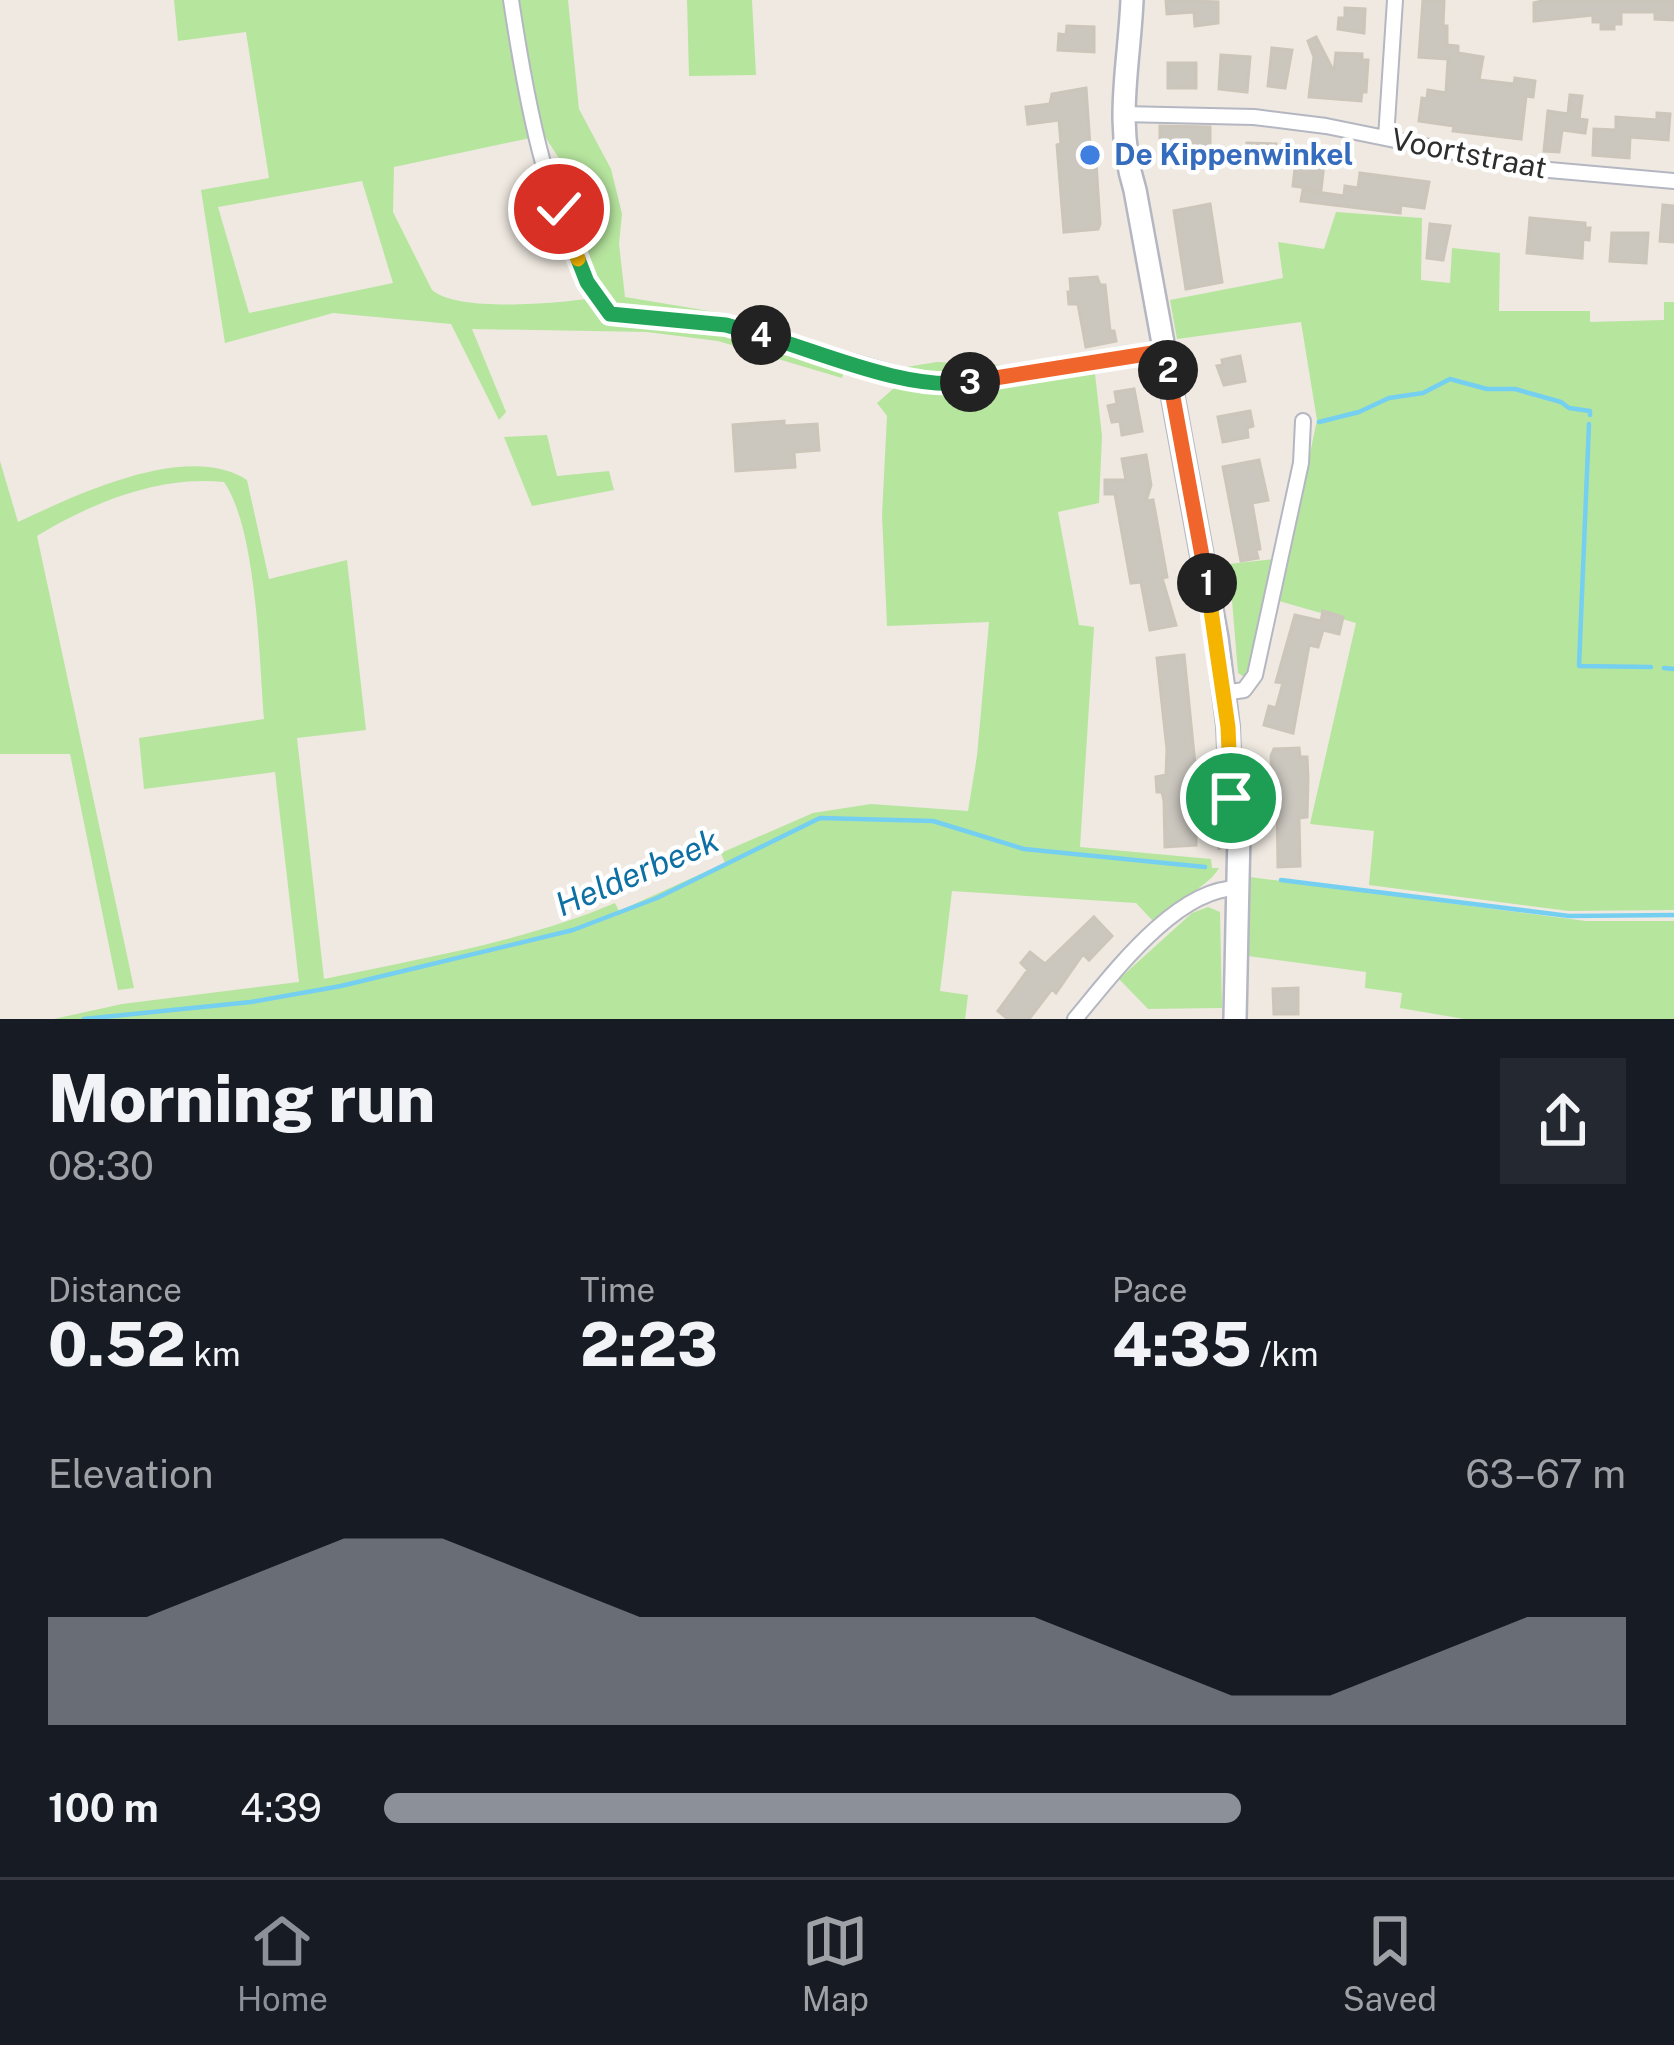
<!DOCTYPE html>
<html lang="en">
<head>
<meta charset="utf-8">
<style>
  :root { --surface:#171b24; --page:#242831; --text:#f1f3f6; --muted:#9ea1a6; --line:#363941; --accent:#8c9099 }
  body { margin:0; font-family:"Public Sans",sans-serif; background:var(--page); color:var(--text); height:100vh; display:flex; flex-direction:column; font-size:45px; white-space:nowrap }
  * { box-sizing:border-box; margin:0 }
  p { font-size:39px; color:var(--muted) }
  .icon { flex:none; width:66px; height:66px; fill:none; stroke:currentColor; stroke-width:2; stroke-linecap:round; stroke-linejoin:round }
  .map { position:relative; height:1019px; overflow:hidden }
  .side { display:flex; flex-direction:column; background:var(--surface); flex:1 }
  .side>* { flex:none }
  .pin { position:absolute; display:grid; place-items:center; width:102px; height:102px; color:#fff; margin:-51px; border:6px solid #fff; border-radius:50%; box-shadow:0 3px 12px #0007 }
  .km { position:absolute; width:60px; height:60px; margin:-30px; border-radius:50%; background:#222; color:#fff; font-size:33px; line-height:60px; text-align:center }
  .round { display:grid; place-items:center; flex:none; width:126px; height:126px; border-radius:0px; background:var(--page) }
  .overview { display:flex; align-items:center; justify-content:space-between; height:204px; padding:0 48px }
  h1 { font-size:66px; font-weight:800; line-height:90px }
  .metrics { display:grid; grid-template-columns:repeat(3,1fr); gap:18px; height:204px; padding:12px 48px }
  .metrics div { display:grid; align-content:center }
  .metrics b { font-size:60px; font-weight:800 }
  .metrics small { font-size:33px; font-weight:400 }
  .metrics p { font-size:33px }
  .chart { height:336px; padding:24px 48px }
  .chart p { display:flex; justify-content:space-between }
  .chart svg { width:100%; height:216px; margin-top:12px; fill:var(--accent); opacity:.7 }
  ul { padding:0 48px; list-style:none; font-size:39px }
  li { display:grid; grid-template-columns:192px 144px 1fr; align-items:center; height:90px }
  li i { height:30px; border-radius:15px; background:var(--accent) }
  .menu { display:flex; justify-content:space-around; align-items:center; height:168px; border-top:3px solid var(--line); background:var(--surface); font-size:33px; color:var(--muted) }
  .menu a { display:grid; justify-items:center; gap:6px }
  .menu .selected { color:var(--accent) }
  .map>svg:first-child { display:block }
  .green { fill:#b6e59e; fill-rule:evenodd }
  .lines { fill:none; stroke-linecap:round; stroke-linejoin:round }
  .stream { stroke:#75cff0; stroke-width:4.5 }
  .building { fill:#cbc7bf; stroke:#cbc5ba; stroke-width:3 }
  .street-casing { stroke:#b4b7c1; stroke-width:18 }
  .secondary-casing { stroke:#b4b7c1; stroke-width:26 }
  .path { stroke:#c9c9c9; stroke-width:3; stroke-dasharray:9 6; stroke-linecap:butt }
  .street { stroke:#fff; stroke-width:14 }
  .secondary { stroke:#fff; stroke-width:21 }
  .split-1-casing { stroke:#fff; stroke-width:24 }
  .split-2-casing { stroke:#fff; stroke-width:24 }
  .split-3-casing { stroke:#fff; stroke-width:24 }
  .split-4-casing { stroke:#fff; stroke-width:24 }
  .split-5-casing { stroke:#fff; stroke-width:24 }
  .split-6-casing { stroke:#fff; stroke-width:24 }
  .split-1 { stroke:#f5b400; stroke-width:15 }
  .split-2 { stroke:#f0652b; stroke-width:15 }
  .split-3 { stroke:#f0652b; stroke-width:15 }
  .split-4 { stroke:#22a559; stroke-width:15 }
  .split-5 { stroke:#22a559; stroke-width:15 }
  .split-6 { stroke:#f5b400; stroke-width:15 }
  .shop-dot { fill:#3f7fe0; stroke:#fff; stroke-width:4.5 }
  .labels { text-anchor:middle; stroke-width:9; stroke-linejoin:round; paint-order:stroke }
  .street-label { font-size:30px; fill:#2e2e2e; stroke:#fff }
  .shop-label { font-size:30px; font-weight:bold; fill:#366cbe; stroke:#fff; text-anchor:start }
  .water-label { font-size:33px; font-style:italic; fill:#0d6fa3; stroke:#fff }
</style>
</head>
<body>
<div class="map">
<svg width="1674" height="1019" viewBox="0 0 1674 1019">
  <rect width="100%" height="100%" fill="#efe9e1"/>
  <path class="green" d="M174,0H568L579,109L611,169L622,214L619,244L625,297L715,312L848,355L842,378L718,341L647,332L472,329L506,412L499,420L451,324L333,313L225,343L201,190L269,178L246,32L178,41ZM544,135L569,174L594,298C559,303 459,313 432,290L393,212L394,167ZM362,181L393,283L249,313L218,207Z
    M687,0H752L756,75L689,76Z
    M1336,212L1422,218L1421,280L1450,283L1452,248L1500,253L1499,311H1590V322L1664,320V302H1674V910L1569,911L1369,885L1374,831L1310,824L1356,623L1279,601L1317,420L1301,322L1177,339L1170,300L1283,278L1278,242L1324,249Z
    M937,362C990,364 1041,368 1094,365L1102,436L1099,503L1058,512L1079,625L1094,627L1080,847L1211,859L1212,868H1219C1211,884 1170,907 1153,921L1136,903L952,891L940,991L968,995L965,1019H54L122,1004L299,982L275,772L144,789L139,738L264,719C259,658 257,530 224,482C159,475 91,503 37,536L134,988L118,990L70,754H0V461L18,522C76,495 187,441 247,480L269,579L347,560L366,730L297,738L324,979C421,958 523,942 615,903L619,911L725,863L721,853L813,813L871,804L968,811L977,756L989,622L887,626L882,515L887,416L877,403L909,375L894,369Z
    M547,435L557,476L609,471L614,490L532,506L504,437Z
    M1275,559L1251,671L1246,678L1238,673L1229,564Z
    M1250,877L1586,921H1674V1019H1464L1400,1008L1402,993L1365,988L1366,972L1248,956Z
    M1208,907L1220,912L1222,1008L1148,1009L1119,979L1192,913Z"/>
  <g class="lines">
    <path class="stream" d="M1319,422L1359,412L1389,398L1423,393L1450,379L1487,389H1515L1561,402L1569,408L1590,411V415
      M1589,424L1579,666L1651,667
      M1664,668L1674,669
      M1281,880L1569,916L1674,915
      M84,1019L251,1002L341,986L573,930L657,898L820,818L933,821L1024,849L1205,867"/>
  </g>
  <path class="building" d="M1166,0L1218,2V23L1195,26L1194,12L1167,14Z
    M1423,0H1444L1443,26H1447V45L1458,46V53L1483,57L1479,80L1514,84L1515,78L1535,81L1533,97L1526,96L1521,139L1453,131L1454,126L1419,121L1422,98L1427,99L1428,90L1446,93L1448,59L1419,57Z
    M1545,0H1674V20L1655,19V12H1621V24H1614V29H1601V22H1593V15L1534,21V3Z
    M1345,8L1365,9L1364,33L1338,29L1339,18H1345Z
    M1067,26L1094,27V52L1058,50L1059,34L1066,35Z
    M1316,37L1334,72L1336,53L1362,54V60H1368L1366,92H1362L1361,101L1309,97L1314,57L1308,41Z
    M1272,48L1292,50L1285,88L1268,86Z
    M1221,55L1250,57L1247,92L1219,89Z
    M1168,63H1196V88H1168Z
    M1086,88L1090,146H1095L1100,161L1096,162L1100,224L1098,229L1064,232L1057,145L1061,144L1059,120L1028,124L1026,107L1050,104L1052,94Z
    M1570,95L1582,96L1579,119L1587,120L1585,133L1562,130L1559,152L1544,151L1548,111L1568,114Z
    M1657,113L1670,114L1668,140L1630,137L1629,158L1593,155L1594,129L1616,130V117L1657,120Z
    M1160,126L1210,127V145L1207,151L1201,152V162H1183L1179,145H1160Z
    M1247,143L1276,144L1274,163L1246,161Z
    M1297,152L1325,155L1321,190L1293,186Z
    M1360,173L1429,182L1424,208L1401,205L1400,213L1301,201L1303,190L1344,196L1345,186L1358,188Z
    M1210,204L1222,282L1186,289L1174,211Z
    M1663,205L1674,206V242L1660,241Z
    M1530,218L1585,223V228H1590L1589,240L1583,239L1582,258L1527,253Z
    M1430,224L1450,226L1443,260L1427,258Z
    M1612,233H1648L1646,263L1610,261Z
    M1097,277L1100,285H1105L1110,331H1114L1116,341L1086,347L1078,304H1069L1068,292H1071L1070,279Z
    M1240,356L1245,381L1224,385L1217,366L1223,365L1222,360Z
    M1134,389L1142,431L1122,435L1120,421L1112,422L1108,406L1117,404L1115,392Z
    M1250,411L1253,426L1247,428L1248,437L1223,442L1218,417Z
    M784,421V426L817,424L819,450L794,452L795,467L736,471L733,425Z
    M1146,455L1151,485L1146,501L1153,500L1167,577L1162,578L1176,625L1150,630L1141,582L1131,583L1115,494H1105V480H1126L1122,459Z
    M1259,460L1268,500L1252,503L1260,549L1256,550L1258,558L1241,561L1223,467Z
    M1323,611L1343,617L1339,634L1323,630L1318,647L1309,645L1293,733L1264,725L1269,706L1276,708L1283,683L1276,682L1295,615L1321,621Z
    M1184,655L1195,764L1196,845L1165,847L1164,801L1162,792H1157L1156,777L1166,775L1167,749L1157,658Z
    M1299,748L1300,757H1307L1308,778L1307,817L1299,818L1300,866L1278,867L1277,786L1272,779L1271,756L1274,749Z
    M1094,917L1112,936L1089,960L1083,954L1056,993L1052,989L1029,1019H1008L998,1011L1028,970L1021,963L1030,952L1045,964Z
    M1298,988V1014H1274L1273,989Z"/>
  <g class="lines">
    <g class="street-casing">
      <path id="street" d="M511,0C527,106 548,226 610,314L726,325L902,376L954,384L1165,351
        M1122,114L1254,117L1326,126L1538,169L1674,181
        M1386,138L1395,0
        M1224,693L1244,690L1255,675L1301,463L1303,421
        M1075,1019C1112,975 1176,888 1238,888"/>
    </g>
    <g class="secondary-casing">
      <path id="secondary" d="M1132,0C1129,69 1114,122 1135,190L1217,638L1228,726L1231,798L1239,833L1235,1019"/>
    </g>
    <path class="path" d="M1218,829L1219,850"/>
    <use href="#street" class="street"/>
    <use href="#secondary" class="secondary"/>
  </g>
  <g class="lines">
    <g class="split-1-casing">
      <path id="split-1" d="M1207,583L1228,727L1231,798"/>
    </g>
    <g class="split-2-casing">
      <path id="split-2" d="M1168,370L1207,583"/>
    </g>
    <g class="split-3-casing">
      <path id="split-3" d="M970,382L1165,351L1168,370"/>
    </g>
    <g class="split-4-casing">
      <path id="split-4" d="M761,335C820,352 909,392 970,382"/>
    </g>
    <g class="split-5-casing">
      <path id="split-5" d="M578,259L587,282L610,314L726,325L761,335"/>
    </g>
    <g class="split-6-casing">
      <path id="split-6" d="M559,209L578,259"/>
    </g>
    <use href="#split-1" class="split-1"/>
    <use href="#split-2" class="split-2"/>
    <use href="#split-3" class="split-3"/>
    <use href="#split-4" class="split-4"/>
    <use href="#split-5" class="split-5"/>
    <use href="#split-6" class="split-6"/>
  </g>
  <circle class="shop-dot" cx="1090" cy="155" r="12"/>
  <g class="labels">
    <g class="street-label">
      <text transform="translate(1469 154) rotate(11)" y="10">Voortstraat</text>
    </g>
    <g class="shop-label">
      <text x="1114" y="165">De Kippenwinkel</text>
    </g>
    <g class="water-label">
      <text transform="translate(637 872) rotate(-23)" y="12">Helderbeek</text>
    </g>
  </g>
</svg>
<div class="pin" style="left:1231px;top:798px;background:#1e9e55"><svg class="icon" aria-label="arrive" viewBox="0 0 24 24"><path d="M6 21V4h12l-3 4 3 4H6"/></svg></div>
<div class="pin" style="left:559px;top:209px;background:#d93025"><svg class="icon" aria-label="check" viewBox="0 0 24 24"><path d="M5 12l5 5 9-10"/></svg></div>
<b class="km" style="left:1207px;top:583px">1</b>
<b class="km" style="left:1168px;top:370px">2</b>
<b class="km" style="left:970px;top:382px">3</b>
<b class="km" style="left:761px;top:335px">4</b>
</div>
<section class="side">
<div class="overview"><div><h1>Morning run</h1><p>08:30</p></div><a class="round"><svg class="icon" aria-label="share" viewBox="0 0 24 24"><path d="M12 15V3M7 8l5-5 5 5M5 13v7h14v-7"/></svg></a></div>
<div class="metrics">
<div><p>Distance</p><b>0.52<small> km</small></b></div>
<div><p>Time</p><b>2:23</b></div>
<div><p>Pace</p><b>4:35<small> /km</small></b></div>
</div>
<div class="chart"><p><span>Elevation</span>63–67 m</p>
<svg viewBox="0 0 160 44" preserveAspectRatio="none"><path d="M0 44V22L10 22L20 14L30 6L40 6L50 14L60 22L70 22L80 22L90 22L100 22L110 30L120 38L130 38L140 30L150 22L160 22V44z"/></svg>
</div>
<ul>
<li><b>100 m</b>4:39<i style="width:69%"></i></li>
</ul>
</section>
<nav class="menu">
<a class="selected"><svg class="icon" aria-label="home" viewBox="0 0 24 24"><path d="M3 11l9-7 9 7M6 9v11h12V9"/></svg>Home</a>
<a><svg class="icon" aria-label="map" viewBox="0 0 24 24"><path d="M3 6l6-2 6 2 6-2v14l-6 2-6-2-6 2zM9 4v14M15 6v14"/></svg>Map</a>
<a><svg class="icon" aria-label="saved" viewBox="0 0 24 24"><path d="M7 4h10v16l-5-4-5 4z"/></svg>Saved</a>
</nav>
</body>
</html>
